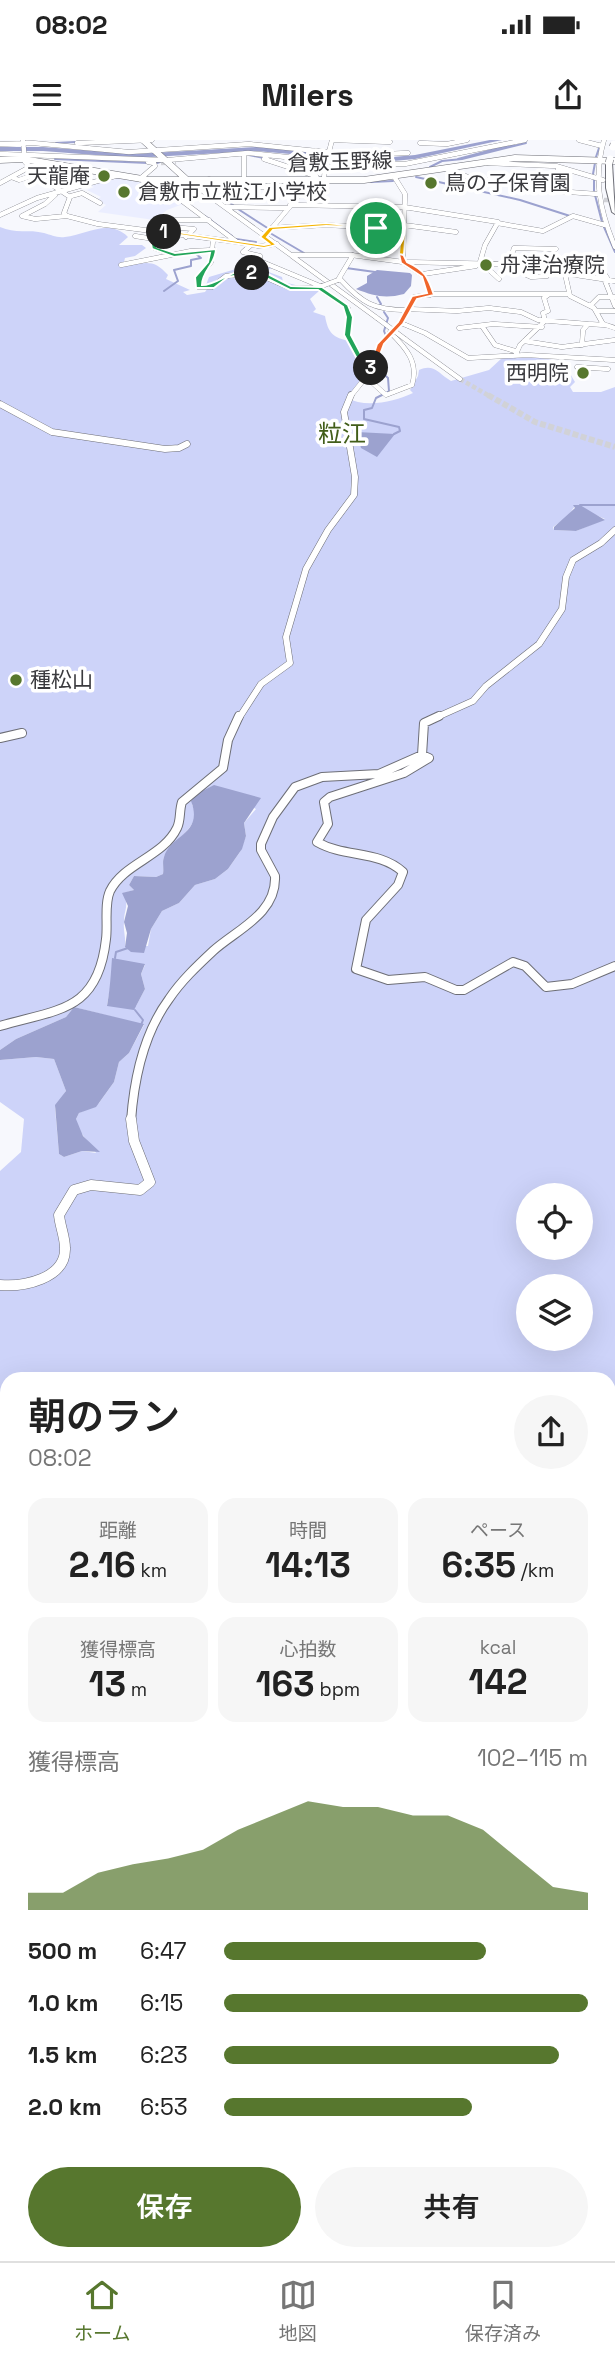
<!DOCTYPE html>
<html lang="ja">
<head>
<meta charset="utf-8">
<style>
  :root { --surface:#fff; --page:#f6f6f6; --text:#222; --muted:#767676; --line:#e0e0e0; --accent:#57772e }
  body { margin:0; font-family:"Space Grotesk","Noto Sans JP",sans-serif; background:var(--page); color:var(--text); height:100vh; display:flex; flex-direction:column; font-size:26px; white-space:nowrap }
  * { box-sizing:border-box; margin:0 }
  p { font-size:23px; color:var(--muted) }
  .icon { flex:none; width:38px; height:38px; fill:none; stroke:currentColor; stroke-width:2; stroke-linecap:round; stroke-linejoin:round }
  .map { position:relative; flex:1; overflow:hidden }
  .sheet { position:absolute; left:0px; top:1232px; width:616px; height:889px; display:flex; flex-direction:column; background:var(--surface); border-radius:21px 21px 0 0; box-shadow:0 7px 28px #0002 }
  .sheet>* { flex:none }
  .controls { position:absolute; left:516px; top:1043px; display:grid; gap:14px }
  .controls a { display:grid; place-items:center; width:77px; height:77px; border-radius:50%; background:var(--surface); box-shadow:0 7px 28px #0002; font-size:35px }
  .pin { position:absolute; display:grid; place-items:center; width:60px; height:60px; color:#fff; margin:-30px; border:4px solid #fff; border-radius:50%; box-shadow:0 2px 7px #0007 }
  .km { position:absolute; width:35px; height:35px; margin:-18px; border-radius:50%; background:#222; color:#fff; font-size:19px; line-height:35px; text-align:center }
  .round { display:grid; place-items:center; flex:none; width:74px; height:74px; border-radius:37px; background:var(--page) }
  .overview { display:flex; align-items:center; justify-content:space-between; height:119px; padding:0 28px }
  h1 { font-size:38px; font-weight:600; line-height:52px }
  .figures { display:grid; grid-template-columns:repeat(3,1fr); gap:10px; height:119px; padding:7px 28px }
  .figures div { display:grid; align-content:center; border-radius:18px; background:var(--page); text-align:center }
  .figures b { font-size:35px; font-weight:600 }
  .figures small { font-size:19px; font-weight:400 }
  .figures p { font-size:19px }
  .chart { height:196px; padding:14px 28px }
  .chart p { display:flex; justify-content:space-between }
  .chart svg { width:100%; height:126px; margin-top:7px; fill:var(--accent); opacity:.7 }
  .primary-button { display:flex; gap:14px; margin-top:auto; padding:14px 28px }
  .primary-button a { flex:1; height:80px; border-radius:42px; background:var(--accent); color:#fff; font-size:28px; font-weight:600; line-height:80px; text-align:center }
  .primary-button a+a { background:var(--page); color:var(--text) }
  ul { padding:0 28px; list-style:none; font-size:23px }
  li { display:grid; grid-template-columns:112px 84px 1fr; align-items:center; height:52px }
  li i { height:18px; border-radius:9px; background:var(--accent) }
  .status { display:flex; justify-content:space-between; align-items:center; height:49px; padding:0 35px; background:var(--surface); direction:ltr }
  .status svg { height:19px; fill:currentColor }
  header { display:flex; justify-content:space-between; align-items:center; height:91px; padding:0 28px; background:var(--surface); font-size:32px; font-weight:600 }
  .menu { display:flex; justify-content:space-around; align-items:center; height:98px; border-top:2px solid var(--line); background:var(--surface); font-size:19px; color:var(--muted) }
  .menu a { display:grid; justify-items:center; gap:4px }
  .menu .active { color:var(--accent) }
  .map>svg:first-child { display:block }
  .built { fill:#ebeeff }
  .green { fill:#cdd3f9; fill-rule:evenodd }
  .water { fill:#9ca2cf }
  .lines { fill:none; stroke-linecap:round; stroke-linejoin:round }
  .stream { stroke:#9ca2cf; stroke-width:2 }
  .river { fill:#9ca2cf; fill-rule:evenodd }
  .minor-tunnel-far1 { stroke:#d1d2d7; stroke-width:4.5; stroke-dasharray:4.5 2.5; stroke-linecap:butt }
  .minor-tunnel { stroke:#d1d2d7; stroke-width:6; stroke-dasharray:6 2.5; stroke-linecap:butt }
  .minor-far3-casing { stroke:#6d6e76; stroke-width:5 }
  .minor-far2-casing { stroke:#6d6e76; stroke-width:7 }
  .minor-far1-casing { stroke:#6d6e76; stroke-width:10 }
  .minor-casing { stroke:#6d6e76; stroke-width:11 }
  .major-casing { stroke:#6d6e76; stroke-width:7 }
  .highway-casing { stroke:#6d6e76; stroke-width:2 }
  .minor-far3 { stroke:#fff; stroke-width:4.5 }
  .minor-far2 { stroke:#fff; stroke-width:6 }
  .minor-far1 { stroke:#fff; stroke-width:8 }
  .minor { stroke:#fff; stroke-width:10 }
  .major { stroke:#fff; stroke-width:6 }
  .highway { fill:#fff; fill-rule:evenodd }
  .minor-bridge-casing { stroke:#6d6e76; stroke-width:5; stroke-linecap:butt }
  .highway-bridge-casing { stroke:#6d6e76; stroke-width:8; stroke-linecap:butt }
  .minor-bridge { stroke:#fff; stroke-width:4.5 }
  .highway-bridge { stroke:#fff; stroke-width:7 }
  .split-1 { fill:#f5b400; stroke:#fff; stroke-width:2 }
  .split-2 { fill:#22a559; stroke:#fff; stroke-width:2 }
  .split-3 { fill:#22a559; stroke:#fff; stroke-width:2 }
  .split-4 { fill:#f0652b; stroke:#fff; stroke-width:2 }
  .split-5 { fill:#f5b400; stroke:#fff; stroke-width:2 }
  .poi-dot { fill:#57772e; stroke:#fff; stroke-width:2.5 }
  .labels { text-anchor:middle; stroke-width:7; stroke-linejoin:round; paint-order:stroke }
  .far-street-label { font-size:21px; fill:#3a3a3e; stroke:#fff }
  .far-poi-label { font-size:21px; fill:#3a3a3e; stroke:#fff; text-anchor:start }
  .far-quarter-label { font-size:24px; fill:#425e1a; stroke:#fff }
</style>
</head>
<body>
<div class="status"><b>08:02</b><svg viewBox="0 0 49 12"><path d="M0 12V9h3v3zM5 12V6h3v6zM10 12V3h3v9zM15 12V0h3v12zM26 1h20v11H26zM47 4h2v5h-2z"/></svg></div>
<header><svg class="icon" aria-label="menu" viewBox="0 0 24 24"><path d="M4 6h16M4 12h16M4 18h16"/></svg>Milers<svg class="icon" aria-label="share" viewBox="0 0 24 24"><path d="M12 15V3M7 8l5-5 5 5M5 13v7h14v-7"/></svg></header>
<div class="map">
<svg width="615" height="2121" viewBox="0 0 615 2121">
  <rect width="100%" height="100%" fill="#f7f8fd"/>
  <path class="built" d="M118,36L154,42L183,64L167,70L154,80L98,72L106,65L96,60L101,57L87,50L94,47L89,45Z"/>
  <path class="green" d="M0,87C15,94 29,89 44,93C52,95 56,98 65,97C86,95 109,78 128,97L119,105H142L146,108L135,116L125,118L124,122L129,125C148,122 155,120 168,135L166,139L190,150L183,152L187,155L205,152L210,145H206L209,137L256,123L272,128L266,131L282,137L283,142L304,147L315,145L319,151L310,159L316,169L313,172L325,176C328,193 333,198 350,201L367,231L347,258C365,268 394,262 413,253L410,250L418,236L419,230C434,223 439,234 451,241L489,230L502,218L529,216L563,222L575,242L570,247L573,252H601L615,247V1560L609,1561V1239H7V2114H298L263,2121H0V1031L21,1012L24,979L0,962V920L36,917L54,919L66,951L55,968L59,1014L64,1017L82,1011L96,1013C90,1000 77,994 76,979L79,973L99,963L114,942L119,922L129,913L144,885L74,867L66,877L16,899L0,910ZM575,366L605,379L576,391L554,390L553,387L567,377ZM213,646L256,669L244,683L246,696L240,712L228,729L215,739L195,745L179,763L162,771L151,789L148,806H125C126,797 123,791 124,782C124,769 129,768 124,753L134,750L129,745L134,736L156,737L163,734C164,729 162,721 164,717C171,700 205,685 192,665L198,653ZM145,825L141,834L145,849L136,866L107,865L114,827ZM528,1055H581V1108H528ZM528,1146H581V1199H528Z
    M609,1762L615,1764V2084L609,2074Z
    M462,2114H587L583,2121H464Z"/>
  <path class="water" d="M377,130L410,133L412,135L411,146L404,154C385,159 374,156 356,149L367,143V136Z
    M357,292L395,294L377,317L361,308Z
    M573,365H580L605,380L576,391L554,390V387L575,368Z
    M214,645L261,658L244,683L246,696L242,709L228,729L215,739L195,745L179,763L162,771L151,789L144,813L131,812L125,807L127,793L124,782L128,766L122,753L134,750L129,745L134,736L156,737L163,734C164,728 162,722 164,717C170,695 204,694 191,661L198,653Z
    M112,818L145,824L141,834L145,849L134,870L107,866C110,850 111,832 112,818Z
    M74,867L144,884L129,913L119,922L114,942L96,967L79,973L76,979L83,996L100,1012L82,1011L64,1017L59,1014L55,965L66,951L54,919L36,917L0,920V910L16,899L66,877Z
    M615,1657V1764H613L609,1762V1671Z"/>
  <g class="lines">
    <path class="stream" d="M56,3L75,2
      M249,15L264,18
      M596,17L600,5
      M55,19L148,23
      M458,19L514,4
      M157,23L160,22
      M430,27L442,21L462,19L526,3
      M593,34L595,23
      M416,37L520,60L570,76
      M594,40V52
      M371,42L393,41
      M207,48L233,65
      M595,55L602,82
      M289,64L297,55
      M238,69L269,89
      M205,76L232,96
      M604,87L615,112
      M270,93L304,113
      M236,99L256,102
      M346,128L375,132
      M164,151L178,141L174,130L191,126V120L201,118L196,114L200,112
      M377,157L381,164L379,166
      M384,172L388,178L384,191L386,196
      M378,213L376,227L388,238L389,251L386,253
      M382,255L376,258L372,268L364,270V279L399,287L400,291L394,294
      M580,365H615
      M115,818L116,812L128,808
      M135,870L143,880L141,885"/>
    <path class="river" d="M490,0H502L415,19L382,22L256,11L134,18L43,11H0V7H43L134,14L256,7L382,18L415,15Z"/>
    <path class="minor-tunnel-far1" d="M161,23L176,22
      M604,60H615
      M460,239L491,257"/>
    <path class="minor-tunnel" d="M488,255L535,282L615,307"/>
    <g class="minor-far3-casing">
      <path id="minor-far3" d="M23,0L25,22L43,39L70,57L64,73L67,76L98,84L237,102
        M579,0L602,6
        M604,0C593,38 600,71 615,107
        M77,3L152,0
        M420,3L447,4L467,0
        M0,4L33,3L129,12L249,4L356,15L408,13
        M329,12L332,0L390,2
        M0,14L163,20
        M244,15V39
        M264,19L316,36L318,40
        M168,20L248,13L353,24H405
        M485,23L556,26L603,40
        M315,24L325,25L324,40
        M405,24L525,0
        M446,28L473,39L554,43L559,27
        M11,37L19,40L28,37
        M395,38L405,54L403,122
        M140,39L155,26L154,23L148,22
        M186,39L291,115H351L403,122L504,124L615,141
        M209,39V44L304,50
        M154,40L237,102L259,106L277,104
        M0,43L26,29L57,27
        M554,43L555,51L597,54
        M55,55L45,64L22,76L35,79L66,76
        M71,56L82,53L100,63
        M290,65L404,67L498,82L485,105L480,122
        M227,67L289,68
        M0,75L37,58L119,35
        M156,80H209
        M497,83L543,91L573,76L605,85
        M404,85L456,92
        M271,88L326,85L404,89
        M272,88L312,40
        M159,91L153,99L154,108L174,115
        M164,92L170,87L194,89L186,97
        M135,96L154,99
        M213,100L211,122L199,137L198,147H212L226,136L255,133L290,148H320
        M251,105L243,112L260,116V121L320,146
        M292,116L377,178
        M538,119L558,118
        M509,124L514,108L556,109
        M121,125L191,111L214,110
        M407,125L424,136L430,155
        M486,127L499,139
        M591,130H602L609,141
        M522,133L531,137L547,136L546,129
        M423,134L476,126
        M565,134L570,156L594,168L603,184L615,188
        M340,139C362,163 374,170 406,170
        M338,140L353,115
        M605,141L615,166
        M322,146L320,149L348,168V195L369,231
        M590,166L599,157H615
        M407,169L457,171L489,168L521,172L538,180L588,184
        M597,171H615
        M401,183L425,193L468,218L527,215L615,220
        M482,186L495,205L515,211
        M459,188L493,184L542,187
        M405,199L460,239
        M524,201L562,207L615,200
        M582,205L583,190L588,184L605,185
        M515,216L520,205L545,181L543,173L548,171L544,158L548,155
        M577,227L608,229
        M366,237L386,255L412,245C419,222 406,208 390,192
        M350,257L366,237L381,204L401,183L414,157L433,154H569"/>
    </g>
    <g class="minor-far2-casing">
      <path id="minor-far2" d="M0,264L52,292L165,309L179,308L187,304
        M239,578L261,544L290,523L286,497L306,429L328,390L354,355L355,337L344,272L351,255
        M435,578L473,561L486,546L539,504L562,469L566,437L573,420L601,403L615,390"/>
    </g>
    <g class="minor-far1-casing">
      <path id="minor-far1" d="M0,598L22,593
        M422,615L429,618L404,633L330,657L324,662L328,684L317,702C345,718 379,710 403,732L398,745L366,780L356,829L388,840L425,837L456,850H464L513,822L525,826L546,847L572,844L615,826
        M422,615L424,583L439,576
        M0,886C58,869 98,872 106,799C108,785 104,764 110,751C124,723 163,717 177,688C181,680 179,671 182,662L223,628L228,600L239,576
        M131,981C134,939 144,893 169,859C181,841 197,826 213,811C236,790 277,774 275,736L261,710V704L273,677L295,647L322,637L379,634L422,615"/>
    </g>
    <g class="minor-casing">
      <path id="minor" d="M0,1145C23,1147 66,1139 65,1108C65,1097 60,1086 59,1075L74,1050L91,1045L140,1050L150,1042L134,1001L131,979"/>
    </g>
    <g class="major-casing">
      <path id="major" d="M143,0L186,39
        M0,20L23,19L148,40H364L515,18L615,21"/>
    </g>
    <g class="highway-casing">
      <path id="highway" d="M609,21L612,23L615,74L612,72L606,48V23Z"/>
    </g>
    <use href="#minor-far3" class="minor-far3"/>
    <use href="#minor-far2" class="minor-far2"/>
    <use href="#minor-far1" class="minor-far1"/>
    <use href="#minor" class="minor"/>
    <use href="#major" class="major"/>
    <use href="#highway" class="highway"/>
    <g class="minor-bridge-casing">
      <path id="minor-bridge" d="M322,146L338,140
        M377,178L405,199"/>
    </g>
    <g class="highway-bridge-casing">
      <path id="highway-bridge" d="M613,7L614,4
        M609,23L610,19"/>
    </g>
    <use href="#minor-bridge" class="minor-bridge"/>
    <use href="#highway-bridge" class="highway-bridge"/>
  </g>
  <path class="split-1" d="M326,83L379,88L326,86L273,90L267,97L277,105L264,108L161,92L164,90L264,105L269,104L260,97L269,87Z"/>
  <path class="split-2" d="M158,91L167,92L160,94L157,107L175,113L216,109C216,124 202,131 202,145C220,145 232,125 255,133L228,137L214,148H196L195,137L208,122L210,113L174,117L152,109L150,99Z"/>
  <path class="split-3" d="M252,131L268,134L291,146L322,147L348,165L353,177L351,195L368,227L375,228L371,232L363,230L344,195L346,177L343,167L318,150H290L264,137L250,134Z"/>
  <path class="split-4" d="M402,112L407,122C425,130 428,137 434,155L417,159L403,184L384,204L375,228L369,229L377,204L398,182L412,156L427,153L422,137L401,123L399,114Z"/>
  <path class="split-5" d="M374,87L406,88L404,115L399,114L401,91L376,90Z"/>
  <g class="poi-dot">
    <circle cx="104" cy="36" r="7"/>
    <circle cx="431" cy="43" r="7"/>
    <circle cx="124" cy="52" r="7"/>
    <circle cx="486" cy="125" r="7"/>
    <circle cx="583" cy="233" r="7"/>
    <circle cx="16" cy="540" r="7"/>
  </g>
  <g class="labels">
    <g class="far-street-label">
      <text transform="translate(340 22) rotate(-2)" y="7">倉敷玉野線</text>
    </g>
    <g class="far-poi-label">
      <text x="90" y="43" text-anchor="end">天龍庵</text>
      <text x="445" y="50">鳥の子保育園</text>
      <text x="138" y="59">倉敷市立粒江小学校</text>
      <text x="500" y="132">舟津治療院</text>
      <text x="569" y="240" text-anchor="end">西明院</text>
      <text x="30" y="547">種松山</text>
    </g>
    <g class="far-quarter-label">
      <text x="342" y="302">粒江</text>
    </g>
  </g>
</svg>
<div class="controls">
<a><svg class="icon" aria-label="locate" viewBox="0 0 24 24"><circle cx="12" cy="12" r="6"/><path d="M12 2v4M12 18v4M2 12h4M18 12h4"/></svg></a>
<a><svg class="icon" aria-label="layers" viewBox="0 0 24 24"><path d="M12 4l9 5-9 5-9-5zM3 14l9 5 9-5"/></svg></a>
</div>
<div class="pin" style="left:376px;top:88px;background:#1e9e55"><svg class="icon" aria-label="arrive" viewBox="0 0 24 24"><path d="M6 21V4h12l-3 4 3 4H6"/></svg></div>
<b class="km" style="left:164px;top:92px">1</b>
<b class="km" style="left:252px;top:133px">2</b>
<b class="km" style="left:371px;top:228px">3</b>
<section class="sheet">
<div class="overview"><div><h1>朝のラン</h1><p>08:02</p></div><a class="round"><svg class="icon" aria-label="share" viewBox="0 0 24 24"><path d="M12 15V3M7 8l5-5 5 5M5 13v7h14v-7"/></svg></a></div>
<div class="figures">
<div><p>距離</p><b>2.16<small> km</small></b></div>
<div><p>時間</p><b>14:13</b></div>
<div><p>ペース</p><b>6:35<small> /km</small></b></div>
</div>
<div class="figures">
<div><p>獲得標高</p><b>13<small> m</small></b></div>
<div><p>心拍数</p><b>163<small> bpm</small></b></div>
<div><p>kcal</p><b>142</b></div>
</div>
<div class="chart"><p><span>獲得標高</span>102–115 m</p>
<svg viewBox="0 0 160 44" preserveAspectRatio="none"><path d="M0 44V38L10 38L20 31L30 28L40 26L50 23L60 16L70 11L80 6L90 8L100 8L110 11L120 11L130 16L140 26L150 36L160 38V44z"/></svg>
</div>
<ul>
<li><b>500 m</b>6:47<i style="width:72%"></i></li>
<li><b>1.0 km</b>6:15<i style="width:100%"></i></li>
<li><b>1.5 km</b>6:23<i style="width:92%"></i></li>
<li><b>2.0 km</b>6:53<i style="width:68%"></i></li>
</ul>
<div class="primary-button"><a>保存</a><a>共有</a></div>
</section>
</div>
<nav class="menu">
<a class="active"><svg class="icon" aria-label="home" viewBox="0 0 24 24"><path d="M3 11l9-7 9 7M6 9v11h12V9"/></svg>ホーム</a>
<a><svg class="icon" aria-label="map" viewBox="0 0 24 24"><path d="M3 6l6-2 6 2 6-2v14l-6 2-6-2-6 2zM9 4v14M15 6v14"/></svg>地図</a>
<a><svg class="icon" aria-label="saved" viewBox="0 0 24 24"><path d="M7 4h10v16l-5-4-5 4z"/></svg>保存済み</a>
</nav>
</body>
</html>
